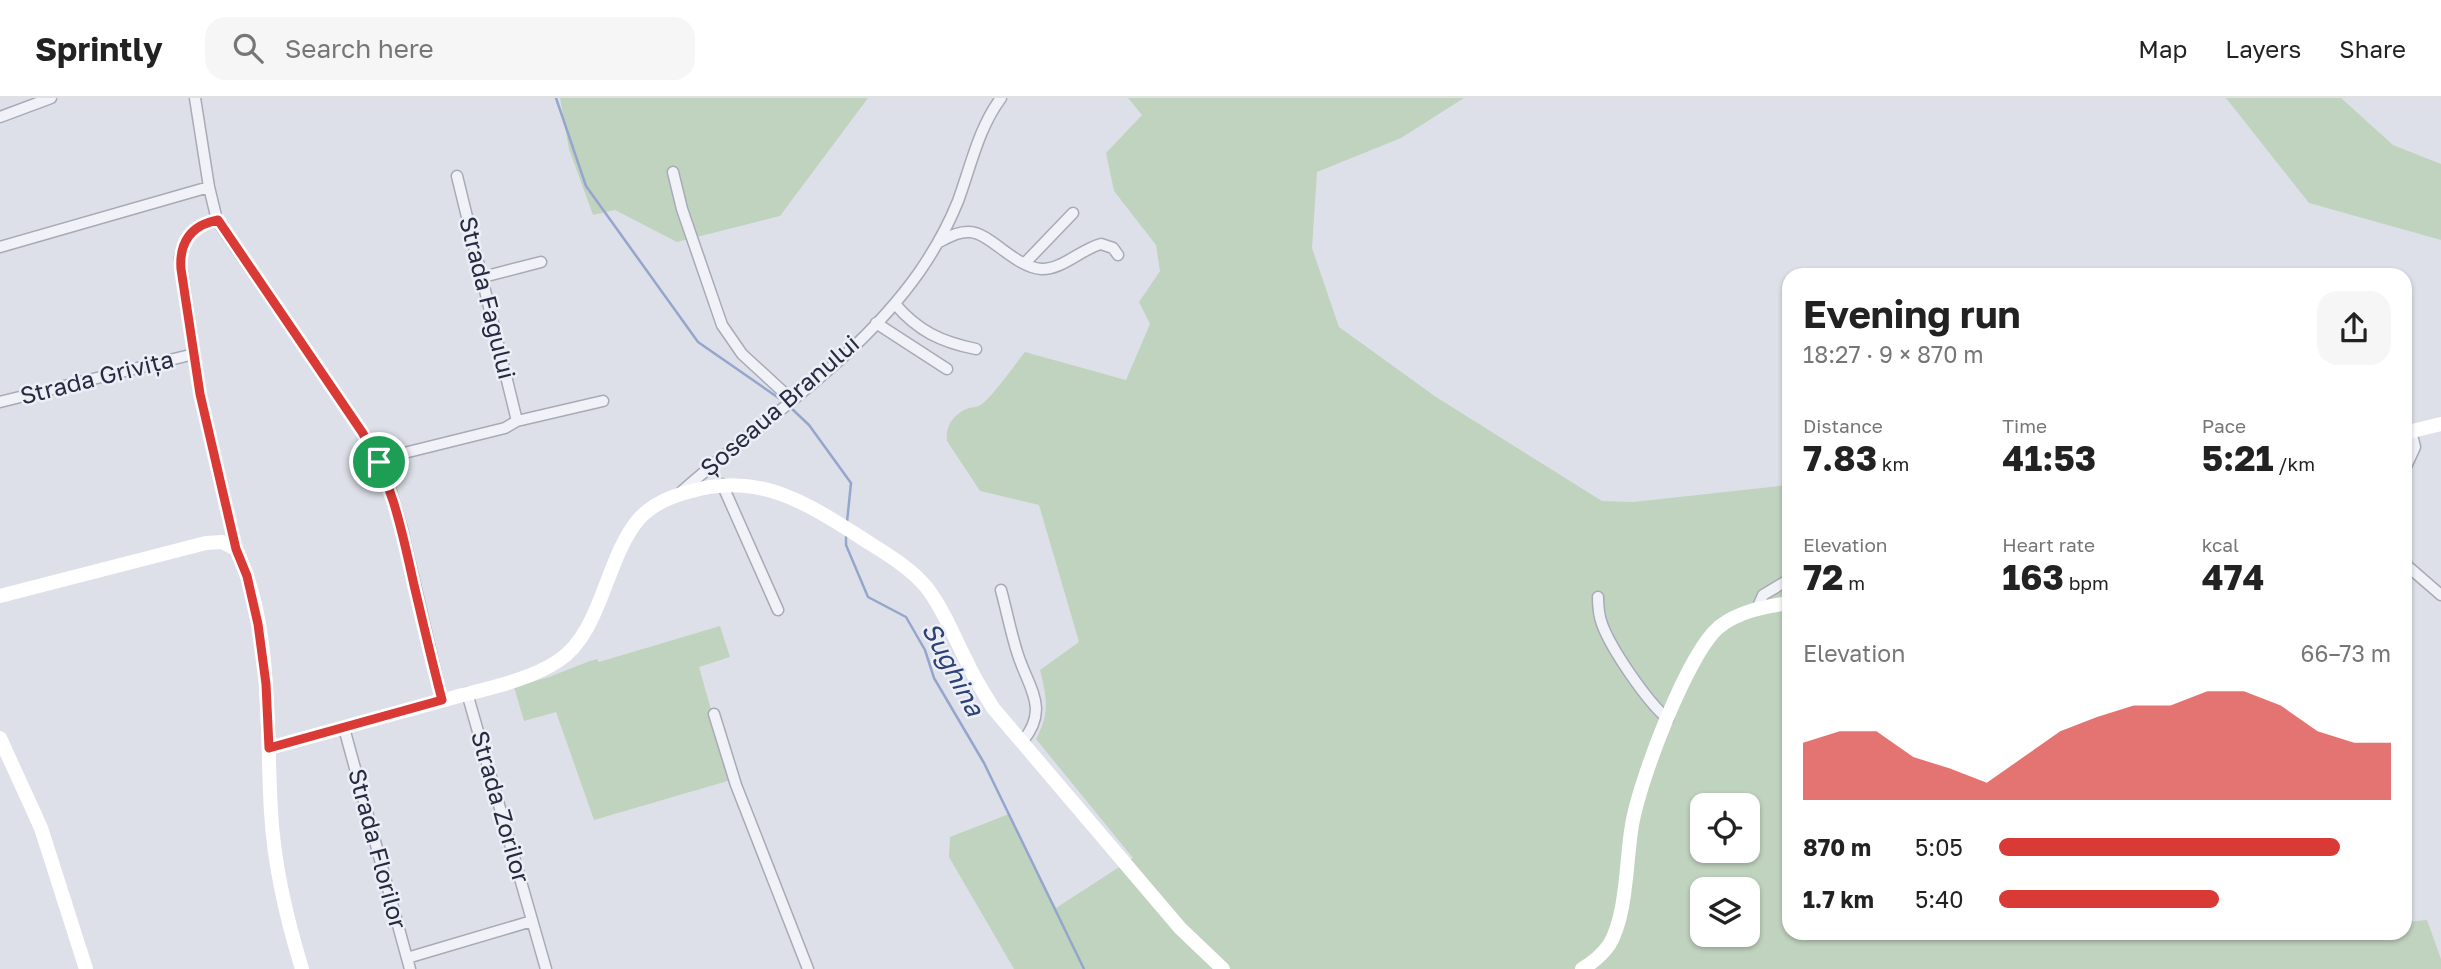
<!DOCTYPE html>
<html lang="en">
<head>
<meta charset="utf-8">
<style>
  :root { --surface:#fff; --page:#f6f6f6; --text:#222; --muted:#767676; --line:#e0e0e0; --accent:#da3a36 }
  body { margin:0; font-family:"Golos Text",sans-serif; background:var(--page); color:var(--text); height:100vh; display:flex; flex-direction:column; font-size:26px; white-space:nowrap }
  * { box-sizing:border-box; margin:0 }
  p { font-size:23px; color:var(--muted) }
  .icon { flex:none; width:38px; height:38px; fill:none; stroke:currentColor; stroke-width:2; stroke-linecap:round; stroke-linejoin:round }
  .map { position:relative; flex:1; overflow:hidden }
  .panel { position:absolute; left:1782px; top:170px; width:630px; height:672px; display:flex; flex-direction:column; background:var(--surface); border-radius:21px; box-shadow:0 2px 5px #0004 }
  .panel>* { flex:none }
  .tools { position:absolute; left:1690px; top:695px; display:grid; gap:14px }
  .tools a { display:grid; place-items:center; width:70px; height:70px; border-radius:14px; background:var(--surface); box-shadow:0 2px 5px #0004; font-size:35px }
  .pin { position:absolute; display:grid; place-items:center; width:60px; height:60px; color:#fff; margin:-30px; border:4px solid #fff; border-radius:50%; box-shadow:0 2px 7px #0007 }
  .round { display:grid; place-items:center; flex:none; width:74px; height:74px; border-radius:21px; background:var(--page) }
  .summary { display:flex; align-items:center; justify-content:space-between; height:119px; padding:0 21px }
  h1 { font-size:38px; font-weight:700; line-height:52px }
  .figures { display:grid; grid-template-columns:repeat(3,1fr); gap:10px; height:119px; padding:7px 21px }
  .figures div { display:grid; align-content:center }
  .figures b { font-size:35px; font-weight:700 }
  .figures small { font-size:19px; font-weight:400 }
  .figures p { font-size:19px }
  .chart { height:196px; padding:14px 21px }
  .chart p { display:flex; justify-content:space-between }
  .chart svg { width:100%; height:126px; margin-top:7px; fill:var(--accent); opacity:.7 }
  ul { padding:0 21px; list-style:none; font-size:23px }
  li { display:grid; grid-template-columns:112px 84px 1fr; align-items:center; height:52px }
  li i { height:18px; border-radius:9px; background:var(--accent) }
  header { display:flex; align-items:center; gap:42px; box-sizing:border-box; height:98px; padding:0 35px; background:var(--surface); border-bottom:2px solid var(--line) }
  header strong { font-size:33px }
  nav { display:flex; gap:38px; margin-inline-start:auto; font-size:24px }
  .search { width:490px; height:63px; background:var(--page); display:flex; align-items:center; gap:18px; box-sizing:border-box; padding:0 24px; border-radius:21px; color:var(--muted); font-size:26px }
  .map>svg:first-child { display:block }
  .green { fill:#c0d3be; fill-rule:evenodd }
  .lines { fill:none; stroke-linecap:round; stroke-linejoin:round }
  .stream { stroke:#95a6cc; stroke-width:2.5 }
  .street-casing { stroke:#a7aab7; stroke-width:13 }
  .street { stroke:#f1f2f7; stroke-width:10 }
  .secondary { stroke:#fff; stroke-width:14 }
  .route-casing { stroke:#fff; stroke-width:14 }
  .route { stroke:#da3a36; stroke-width:9 }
  .labels { text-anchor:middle; stroke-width:5; stroke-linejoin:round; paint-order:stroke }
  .street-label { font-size:24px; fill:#262b41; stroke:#edeff6 }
  .water-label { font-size:26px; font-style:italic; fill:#2c4178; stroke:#edeff6 }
</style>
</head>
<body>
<header>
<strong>Sprintly</strong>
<div class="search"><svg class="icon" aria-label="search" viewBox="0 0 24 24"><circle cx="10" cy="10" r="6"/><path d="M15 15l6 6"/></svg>Search here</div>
<nav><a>Map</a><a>Layers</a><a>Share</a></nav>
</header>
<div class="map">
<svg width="2441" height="871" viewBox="0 0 2441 871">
  <rect width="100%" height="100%" fill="#dee0e9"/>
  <path class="green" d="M560,0H868L780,118L677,144L615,112L593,117L569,51Z
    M1128,0H1464L1401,40L1317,74L1312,150L1339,229L1436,299L1602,403L1633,404L1788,387V835H2404L2405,824L2427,822L2441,861V871H1014L949,759L950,739L1009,716L1056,810L1133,760L1036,641C1050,615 1047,600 1040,572L1079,544L1039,407L980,393L947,343C945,329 953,317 966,311C971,309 977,310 982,306C997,293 1012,270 1025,254L1126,282L1150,226L1139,204L1160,173L1156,147L1114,93L1106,55L1142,17ZM1703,707H1748V752H1703ZM1703,791H1748V836H1703Z
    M2226,0H2341L2393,47L2441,66V142L2309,105Z
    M720,528L730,559L699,569L731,682L594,722L556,614L524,623L514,589L549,579L590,563L597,561L599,564Z"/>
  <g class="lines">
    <path class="stream" d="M556,0L586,88L698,244L783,303
      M791,310L809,327L851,385L847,424
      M846,438V447L868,499L906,519L925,552L934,580L984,665L1084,871"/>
    <g class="street-casing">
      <path id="street" d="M195,0L209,89L217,122L362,334L379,364L389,387L401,427L442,602
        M0,19L51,0
        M673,74L682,111L722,227L742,256L792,302
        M457,78L517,323
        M217,122C196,126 184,137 180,160L200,296L236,451
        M939,144C949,139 959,133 970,134C990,135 1015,169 1041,171C1062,172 1081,151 1101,146L1113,150L1118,157
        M0,149L209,89
        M1025,165L1073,115
        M483,179L541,164
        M895,206C918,233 941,244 976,251
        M876,225L947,271
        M0,304L194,256
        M379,364L392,358L505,330L517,323L603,303
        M2404,373L2415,349L2411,333
        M722,386L778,512
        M681,394C762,322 857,263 920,173C935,151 948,128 958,103C971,68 978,31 1001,0
        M2404,465L2441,497
        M1001,492C1007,514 1011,536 1018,557C1029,591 1050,611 1022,644
        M1598,499C1598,508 1599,518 1602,526C1611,551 1648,605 1668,621
        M1757,511L1763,497L1788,482
        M467,595L546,871
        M714,616L736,687L808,871
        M344,630L410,871
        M407,860L532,823"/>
    </g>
    <use href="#street" class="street"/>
    <path class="secondary" d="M2404,335L2441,326
      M0,498L206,445L222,444L236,451C273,526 266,632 271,714C274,768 286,819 302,871
      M0,640L41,730L86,871
      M269,650C329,634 388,617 448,601C483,591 526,584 558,563C602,534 605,462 638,422C651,407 669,399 688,394C756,373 804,403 860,439C883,454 909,468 927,490C944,512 954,539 967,564C974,580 984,595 993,610L1180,830L1223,871
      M1582,871C1592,865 1602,857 1609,847C1627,819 1626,761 1632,727C1639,684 1687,556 1719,529C1739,513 1764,509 1788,505"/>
  </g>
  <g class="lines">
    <g class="route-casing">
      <path id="route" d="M218,122L362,334C392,382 402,433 414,487C423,525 432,564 442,602L269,650L266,586L258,526L247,478L236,451L200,296L181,171C179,144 191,127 218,122Z"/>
    </g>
    <use href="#route" class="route"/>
  </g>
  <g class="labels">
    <g class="street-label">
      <text transform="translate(487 200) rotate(76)" y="8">Strada Fagului</text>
      <text transform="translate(97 280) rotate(-14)" y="8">Strada Grivița</text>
      <text transform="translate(780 308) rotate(-41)" y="8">Șoseaua Branului</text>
      <text transform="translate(500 709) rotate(74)" y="8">Strada Zorilor</text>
      <text transform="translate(377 751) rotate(75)" y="8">Strada Florilor</text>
    </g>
    <g class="water-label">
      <text transform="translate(953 571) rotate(62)" y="9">Sughina</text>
    </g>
  </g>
</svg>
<div class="tools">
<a><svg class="icon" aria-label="locate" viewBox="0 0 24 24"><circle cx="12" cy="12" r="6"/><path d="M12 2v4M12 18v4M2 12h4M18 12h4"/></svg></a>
<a><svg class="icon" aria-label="layers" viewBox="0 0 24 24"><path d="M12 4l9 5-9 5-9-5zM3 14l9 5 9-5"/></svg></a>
</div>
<div class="pin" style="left:379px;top:364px;background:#1e9e55"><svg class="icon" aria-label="arrive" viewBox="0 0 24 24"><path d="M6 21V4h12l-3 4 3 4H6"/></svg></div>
<section class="panel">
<div class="summary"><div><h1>Evening run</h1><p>18:27 · 9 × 870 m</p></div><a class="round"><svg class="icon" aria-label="share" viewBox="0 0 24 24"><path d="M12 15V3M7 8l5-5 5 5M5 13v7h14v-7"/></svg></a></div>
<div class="figures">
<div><p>Distance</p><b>7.83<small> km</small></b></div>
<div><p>Time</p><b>41:53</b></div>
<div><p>Pace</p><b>5:21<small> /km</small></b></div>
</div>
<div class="figures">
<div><p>Elevation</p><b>72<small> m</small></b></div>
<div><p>Heart rate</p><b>163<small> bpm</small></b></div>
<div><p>kcal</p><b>474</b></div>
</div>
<div class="chart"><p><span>Elevation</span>66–73 m</p>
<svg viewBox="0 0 160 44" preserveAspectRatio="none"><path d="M0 44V24L10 20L20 20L30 29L40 33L50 38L60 29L70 20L80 15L90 11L100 11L110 6L120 6L130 11L140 20L150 24L160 24V44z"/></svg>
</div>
<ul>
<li><b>870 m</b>5:05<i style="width:87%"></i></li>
<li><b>1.7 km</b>5:40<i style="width:56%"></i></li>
</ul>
</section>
</div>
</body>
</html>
